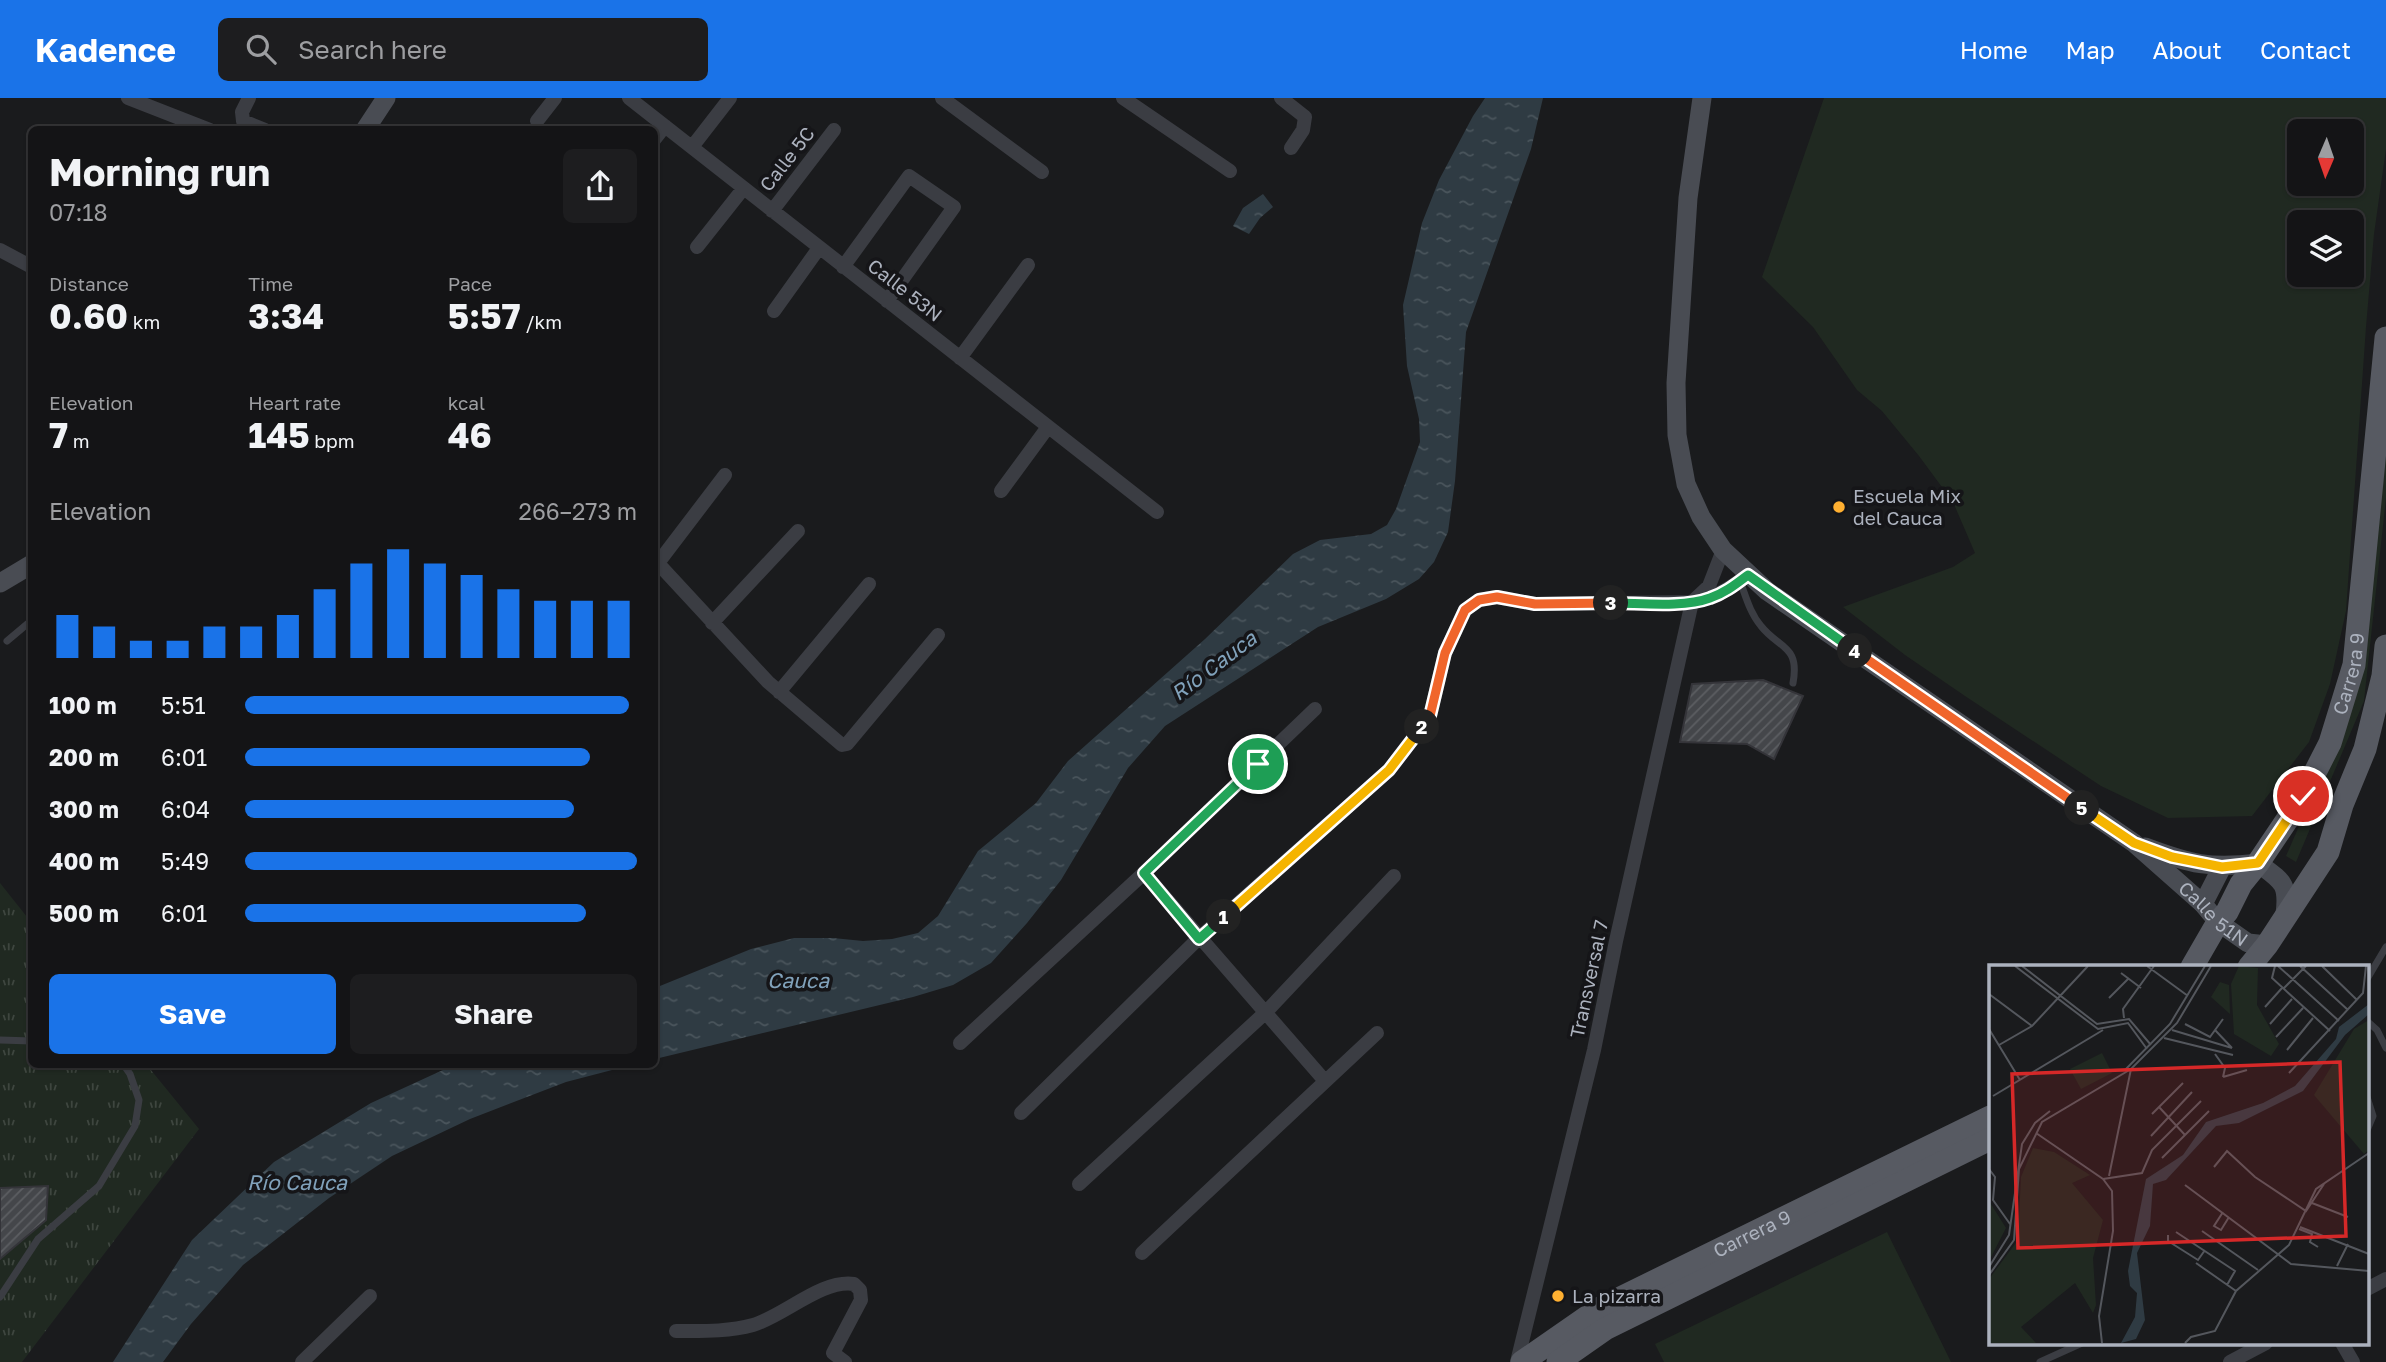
<!DOCTYPE html>
<html lang="en">
<head>
<meta charset="utf-8">
<style>
  :root { --surface:#141416; --page:#1d1d1f; --text:#f1f3f6; --muted:#9d9ea1; --line:#333335; --accent:#1a73e8 }
  body { margin:0; font-family:"Golos Text",sans-serif; background:var(--page); color:var(--text); height:100vh; display:flex; flex-direction:column; font-size:26px; white-space:nowrap }
  * { box-sizing:border-box; margin:0 }
  p { font-size:23px; color:var(--muted) }
  .icon { flex:none; width:38px; height:38px; fill:none; stroke:currentColor; stroke-width:2; stroke-linecap:round; stroke-linejoin:round }
  .map { position:relative; flex:1; overflow:hidden }
  .details { position:absolute; left:28px; top:28px; width:630px; height:942px; display:flex; flex-direction:column; background:var(--surface); border-radius:10px; box-shadow:0 2px 5px #0004,0 0 0 2px var(--line) }
  .details>* { flex:none }
  .needle { width:46px; rotate:182deg }
  .buttons { position:absolute; left:2287px; top:21px; display:grid; gap:14px }
  .buttons a { display:grid; place-items:center; width:77px; height:77px; border-radius:10px; background:var(--surface); box-shadow:0 2px 5px #0004,0 0 0 2px var(--line); font-size:35px }
  .pin { position:absolute; display:grid; place-items:center; width:60px; height:60px; color:#fff; margin:-30px; border:4px solid #fff; border-radius:50%; box-shadow:0 2px 7px #0007 }
  .km { position:absolute; width:35px; height:35px; margin:-18px; border-radius:50%; background:#222; color:#fff; font-size:19px; line-height:35px; text-align:center }
  .round { display:grid; place-items:center; flex:none; width:74px; height:74px; border-radius:10px; background:var(--page) }
  .headline { display:flex; align-items:center; justify-content:space-between; height:119px; padding:0 21px }
  h1 { font-size:38px; font-weight:700; line-height:52px }
  .figures { display:grid; grid-template-columns:repeat(3,1fr); gap:10px; height:119px; padding:7px 21px }
  .figures div { display:grid; align-content:center }
  .figures b { font-size:35px; font-weight:700 }
  .figures small { font-size:19px; font-weight:400 }
  .figures p { font-size:19px }
  .chart { height:196px; padding:14px 21px }
  .chart p { display:flex; justify-content:space-between }
  .chart svg { width:100%; height:126px; margin-top:7px; stroke:var(--accent); stroke-width:6 }
  .action { display:flex; gap:14px; margin-top:auto; padding:14px 21px }
  .action a { flex:1; height:80px; border-radius:10px; background:var(--accent); color:#fff; font-size:28px; font-weight:700; line-height:80px; text-align:center }
  .action a+a { background:var(--page); color:var(--text) }
  ul { padding:0 21px; list-style:none; font-size:23px }
  li { display:grid; grid-template-columns:112px 84px 1fr; align-items:center; height:52px }
  li i { height:18px; border-radius:9px; background:var(--accent) }
  header { display:flex; align-items:center; gap:42px; box-sizing:border-box; height:98px; padding:0 35px; background:var(--accent); color:#fff }
  header strong { font-size:33px }
  nav { display:flex; gap:38px; margin-inline-start:auto; font-size:24px }
  .search { width:490px; height:63px; background:var(--page); display:flex; align-items:center; gap:18px; box-sizing:border-box; padding:0 24px; border-radius:10px; color:var(--muted); font-size:26px }
  .map>svg:first-child { display:block }
  .grass { fill:#202921; fill-rule:evenodd }
  .park { fill:url(#park-tufts) }
  .water { fill:url(#water-ripples) }
  .building { fill:url(#building-hatch); stroke:#343439; stroke-width:2 }
  .lines { fill:none; stroke-linecap:round; stroke-linejoin:round }
  .service { stroke:#3b3d43; stroke-width:7 }
  .minor { stroke:#3b3d43; stroke-width:14 }
  .secondary { stroke:#494c53; stroke-width:19 }
  .primary { stroke:#575a62; stroke-width:23 }
  .split-1-casing { stroke:#fff; stroke-width:14 }
  .split-2-casing { stroke:#fff; stroke-width:14 }
  .split-3-casing { stroke:#fff; stroke-width:14 }
  .split-4-casing { stroke:#fff; stroke-width:14 }
  .split-5-casing { stroke:#fff; stroke-width:14 }
  .split-6-casing { stroke:#fff; stroke-width:14 }
  .split-1 { stroke:#22a559; stroke-width:9 }
  .split-2 { stroke:#f5b400; stroke-width:9 }
  .split-3 { stroke:#f0652b; stroke-width:9 }
  .split-4 { stroke:#22a559; stroke-width:9 }
  .split-5 { stroke:#f0652b; stroke-width:9 }
  .split-6 { stroke:#f5b400; stroke-width:9 }
  .poi-dot { fill:#ffb031; stroke:#151518; stroke-width:2.5 }
  .labels { text-anchor:middle; stroke-width:7; stroke-linejoin:round; paint-order:stroke }
  .street-label { font-size:19px; fill:#acb2be; stroke:#151518 }
  .poi-label { font-size:19px; fill:#acb2be; stroke:#151518; text-anchor:start }
  .water-label { font-size:21px; font-style:italic; fill:#81a2bb; stroke:#151518 }
  .inset-road { fill:none; stroke:#54575d; stroke-width:2 }
  .view { fill:#d62828; fill-opacity:0.15; stroke:#d62828; stroke-width:3.5 }
  .inset-edge { fill:none; stroke:#acb2be; stroke-width:3.5 }
</style>
</head>
<body>
<header>
<strong>Kadence</strong>
<div class="search"><svg class="icon" aria-label="search" viewBox="0 0 24 24"><circle cx="10" cy="10" r="6"/><path d="M15 15l6 6"/></svg>Search here</div>
<nav><a>Home</a><a>Map</a><a>About</a><a>Contact</a></nav>
</header>
<div class="map">
<svg width="2386" height="1264" viewBox="0 0 2386 1264">
  <defs>
    <pattern id="park-tufts" width="24" height="20" patternUnits="userSpaceOnUse" patternTransform="scale(1.75)"><rect width="24" height="20" fill="#202921"/><path d="M3 7l-1-3M5 7V3M7 7l1-3M15 17l-1-3M17 17v-4M19 17l1-3" fill="none" stroke="#3e463f"/></pattern>
    <pattern id="water-ripples" width="26" height="14" patternUnits="userSpaceOnUse" patternTransform="scale(1.75)"><rect width="26" height="14" fill="#2f3b43"/><path d="M2 4q2-2 4 0t4 0M15 11q2-2 4 0t4 0" fill="none" stroke="#4a555c"/></pattern>
    <pattern id="building-hatch" width="6" height="6" patternUnits="userSpaceOnUse" patternTransform="scale(1.75)"><rect width="6" height="6" fill="#44464a"/><path d="M-1 1l2-2M0 6l6-6M5 7l2-2" fill="none" stroke="#5c5e62"/></pattern>
  </defs>
  <rect width="100%" height="100%" fill="#1a1b1d"/>
  <path class="grass" d="M1824,0H2386V51L2374,136L2366,229L2346,513L2330,586L2309,644L2252,718L2168,720L2101,688L1965,598L1905,557L1843,509L1953,469L1975,455L1953,404L1919,358L1882,313L1857,292L1813,229L1762,179ZM2352,33V86H2300V33ZM2352,124V177H2300V124Z
    M2386,314V400L2364,603L2296,764L2286,758L2353,605Z
    M1887,1134L1951,1264H1664L1655,1246Z"/>
  <path class="park" d="M0,785L31,824L32,966H146L199,1031L22,1264H0Z"/>
  <path class="water" d="M1485,0H1543L1531,51L1466,234L1455,383L1448,434L1434,464L1419,481L1386,501L1318,529L1165,628L1128,670L1061,782L1027,825L991,865L953,887L913,899L655,961V890L751,851L794,840H833L863,843L892,841L918,835L938,818L978,753L1036,705L1068,663L1205,541L1293,456L1320,442L1371,436L1387,427L1396,411L1420,344L1419,321L1407,268L1403,207L1422,125L1439,82L1473,18Z
    M1263,96L1273,109L1260,120L1249,136L1233,128L1243,110Z
    M456,966H635L566,984L470,1021L392,1058L329,1100L243,1167L191,1226L163,1264H113L192,1142L274,1064L371,1005Z"/>
  <path class="building" d="M1763,582L1803,598L1774,661L1747,646L1680,644L1692,586Z
    M48,1088L46,1122L0,1161V1090Z"/>
  <g class="lines">
    <path class="service" d="M1740,483C1746,499 1750,515 1761,528C1779,551 1800,547 1793,585
      M7,543L32,522
      M2367,881L2386,849
      M2367,923L2377,932L2386,950
      M0,942L32,943
      M2367,999L2373,1018L2367,1032
      M0,1199L38,1141L99,1088L135,1028L139,1002L130,976L123,966
      M2040,1264L2082,1245"/>
    <path class="minor" d="M128,0L210,32
      M249,0L242,14L243,23L265,32
      M629,0L1157,414
      M942,0L1042,74
      M1123,0L1230,73
      M1281,0L1305,19L1303,32L1291,50
      M537,23L555,0
      M654,42L665,28
      M692,49L730,0
      M772,113L834,32
      M697,149L743,91
      M0,152L32,169
      M843,169L909,78L954,109L887,203
      M774,213L819,150
      M960,260L1028,167
      M1001,393L1048,329
      M654,461L768,584L842,647L847,646L938,537
      M658,465L725,377
      M1693,503L1709,488L1723,452
      M712,525L798,433
      M779,594L869,486
      M1144,775L1325,983
      M960,945L1144,775L1315,611
      M1021,1015L1199,840L1389,672L1430,618L1445,555L1465,512L1479,502L1497,499L1535,506L1692,504C1714,500 1729,491 1748,477
      M1079,1086L1266,914L1394,778
      M1142,1155L1377,935
      M2367,1191L2386,1181
      M676,1233C701,1233 728,1234 753,1227C784,1218 822,1181 854,1186L860,1192L861,1202L833,1255L845,1264
      M2342,1245L2353,1264
      M302,1264L370,1198
      M1517,1264L1594,952L1616,843L1692,504
      M2230,1264L2266,1245"/>
    <g class="secondary">
      <path id="s1" d="M1702,0L1688,100L1676,285L1677,337L1686,386L1701,419L1723,452L1767,493L2134,745L2203,806L2218,824L2248,845L2267,847"/>
      <path d="M365,32L386,0"/>
      <path d="M0,485L32,466"/>
      <path d="M2145,749C2190,766 2210,771 2258,765C2282,783 2289,785 2285,816"/>
      <path d="M2203,806L2222,769"/>
    </g>
    <g class="primary">
      <path id="s2" d="M2192,869L2218,824L2227,814L2241,786L2258,765L2303,698L2330,645L2354,567L2386,240"/>
      <path d="M2249,869L2267,847L2328,754L2342,707L2365,651L2383,578L2386,548"/>
      <path id="s3" d="M1522,1264L1600,1210L1990,1019"/>
      <path d="M1558,1264L1605,1231L1990,1041"/>
    </g>
  </g>
  <g class="lines">
    <g class="split-1-casing">
      <path id="split-1" d="M1224,819L1199,841L1144,775L1258,666"/>
    </g>
    <g class="split-2-casing">
      <path id="split-2" d="M1224,819L1389,672L1422,629"/>
    </g>
    <g class="split-3-casing">
      <path id="split-3" d="M1422,629L1430,618L1445,555L1465,512L1479,502L1497,499L1535,506L1611,505"/>
    </g>
    <g class="split-4-casing">
      <path id="split-4" d="M1611,505C1641,505 1683,510 1710,500C1725,495 1736,486 1748,477L1855,553"/>
    </g>
    <g class="split-5-casing">
      <path id="split-5" d="M1855,553L2082,710"/>
    </g>
    <g class="split-6-casing">
      <path id="split-6" d="M2082,710L2134,745L2172,759L2222,769L2258,765L2303,698"/>
    </g>
    <use href="#split-1" class="split-1"/>
    <use href="#split-2" class="split-2"/>
    <use href="#split-3" class="split-3"/>
    <use href="#split-4" class="split-4"/>
    <use href="#split-5" class="split-5"/>
    <use href="#split-6" class="split-6"/>
  </g>
  <g class="poi-dot">
    <circle cx="1839" cy="409" r="7"/>
    <circle cx="1558" cy="1198" r="7"/>
  </g>
  <g class="labels">
    <g class="street-label">
      <text transform="translate(787 61) rotate(-52)" y="7">Calle 5C</text>
      <text transform="translate(905 192) rotate(38)" y="7">Calle 53N</text>
      <text dy="7" stroke="none"><textPath href="#s2" startOffset="336">Carrera 9</textPath></text>
      <text dy="7" stroke="none"><textPath href="#s1" startOffset="1076">Calle 51N</textPath></text>
      <text transform="translate(1589 881) rotate(-78)" y="7">Transversal 7</text>
      <text dy="7" stroke="none"><textPath href="#s3" startOffset="264">Carrera 9</textPath></text>
    </g>
    <g class="poi-label">
      <text x="1853" y="405">Escuela Mix<tspan x="1853" dy="22">del Cauca</tspan></text>
      <text x="1572" y="1205">La pizarra</text>
    </g>
    <g class="water-label">
      <text transform="translate(1214 568) rotate(-37)" y="7">Río Cauca</text>
      <text x="798" y="890">Cauca</text>
      <text x="297" y="1092">Río Cauca</text>
    </g>
  </g>
  <g transform="translate(1989 867)">
    <rect width="380" height="380" fill="#1a1b1d"/>
    <path d="M113,88L123,108L92,124L81,104ZM44,183L65,187L101,210L83,218L114,255L104,293L107,340L104,348L86,318L32,362L47,378H0V314L29,275L32,212ZM0,210V236L17,263L0,296Z" fill="#202921"/>
    <path d="M250,1L269,3L268,40L290,79L282,91L245,69L242,19Z" fill="#202921"/>
    <path d="M231,17L240,20L241,49L222,32Z" fill="#202921"/>
    <path d="M380,55V185L375,189L325,130L365,64Z" fill="#202921"/>
    <path d="M380,39V49L356,70L314,126L250,158L227,161L177,215L164,219L161,261L148,288L156,355L147,374L132,378L146,352L148,328L141,321L139,306L157,214L194,190L217,157L274,138L306,121L347,74L350,62Z" fill="#2f3b43"/>
    <path class="inset-road" d="M26,1L109,64L139,58L158,84M33,1L108,59L140,54L162,80M158,1L199,31M286,1L283,13L341,66M289,1L350,56M311,1L359,45M333,1L368,35M132,8L152,23M294,24L317,1M0,29L43,61M120,33L140,13M276,42L293,23M135,53L134,44L165,1M196,59L221,72L234,54M281,59L303,34M0,64L31,115M183,65L243,83M226,65L243,83M287,72L314,43M175,73L244,90M10,80L43,61L99,1M298,85L324,53M226,89L236,103L234,112M136,105L181,59L216,1M300,108L374,28L377,1M234,112L258,105M4,131L114,65M170,142L196,170M163,149L194,118M47,168L114,214L123,226L124,266L110,351L113,378M162,171L203,127M173,193L220,146M225,202L238,186L266,212L317,246L335,219M0,204L6,212L4,235L21,259M120,211L142,104M114,214L153,208L163,185L212,136M196,220L302,299L380,306M323,238L359,252M234,247L225,261L232,265L240,252M311,262L380,289M310,264L323,269L321,277L329,282M213,266L269,305M187,267L246,306L238,320M179,270V276L209,295L216,285M207,298L247,326M348,301L359,279M0,302L20,270L33,179L46,158L61,146M0,310L25,275L30,204L53,157L142,104L188,58L222,1M196,378L202,372L226,366L247,326L300,280L327,224L380,188"/>
    <path class="view" d="M351,97L357,271L29,283L23,109Z"/>
    <rect width="380" height="380" class="inset-edge"/>
  </g>
</svg>
<div class="buttons">
<a><svg class="needle" viewBox="-14 -14 28 28"><path d="M0-13l5 13h-10z" fill="#e53935"/><path d="M0 13l5-13h-10z" fill="#9d9ea1"/></svg></a>
<a><svg class="icon" aria-label="layers" viewBox="0 0 24 24"><path d="M12 4l9 5-9 5-9-5zM3 14l9 5 9-5"/></svg></a>
</div>
<div class="pin" style="left:1258px;top:666px;background:#1e9e55"><svg class="icon" aria-label="arrive" viewBox="0 0 24 24"><path d="M6 21V4h12l-3 4 3 4H6"/></svg></div>
<div class="pin" style="left:2303px;top:698px;background:#d93025"><svg class="icon" aria-label="check" viewBox="0 0 24 24"><path d="M5 12l5 5 9-10"/></svg></div>
<b class="km" style="left:1224px;top:819px">1</b>
<b class="km" style="left:1422px;top:629px">2</b>
<b class="km" style="left:1611px;top:505px">3</b>
<b class="km" style="left:1855px;top:553px">4</b>
<b class="km" style="left:2082px;top:710px">5</b>
<section class="details">
<div class="headline"><div><h1>Morning run</h1><p>07:18</p></div><a class="round"><svg class="icon" aria-label="share" viewBox="0 0 24 24"><path d="M12 15V3M7 8l5-5 5 5M5 13v7h14v-7"/></svg></a></div>
<div class="figures">
<div><p>Distance</p><b>0.60<small> km</small></b></div>
<div><p>Time</p><b>3:34</b></div>
<div><p>Pace</p><b>5:57<small> /km</small></b></div>
</div>
<div class="figures">
<div><p>Elevation</p><b>7<small> m</small></b></div>
<div><p>Heart rate</p><b>145<small> bpm</small></b></div>
<div><p>kcal</p><b>46</b></div>
</div>
<div class="chart"><p><span>Elevation</span>266–273 m</p>
<svg viewBox="0 0 160 44" preserveAspectRatio="none"><path d="M5 44V29M15 44V33M25 44V38M35 44V38M45 44V33M55 44V33M65 44V29M75 44V20M85 44V11M95 44V6M105 44V11M115 44V15M125 44V20M135 44V24M145 44V24M155 44V24"/></svg>
</div>
<ul>
<li><b>100 m</b>5:51<i style="width:98%"></i></li>
<li><b>200 m</b>6:01<i style="width:88%"></i></li>
<li><b>300 m</b>6:04<i style="width:84%"></i></li>
<li><b>400 m</b>5:49<i style="width:100%"></i></li>
<li><b>500 m</b>6:01<i style="width:87%"></i></li>
</ul>
<div class="action"><a>Save</a><a>Share</a></div>
</section>
</div>
</body>
</html>
